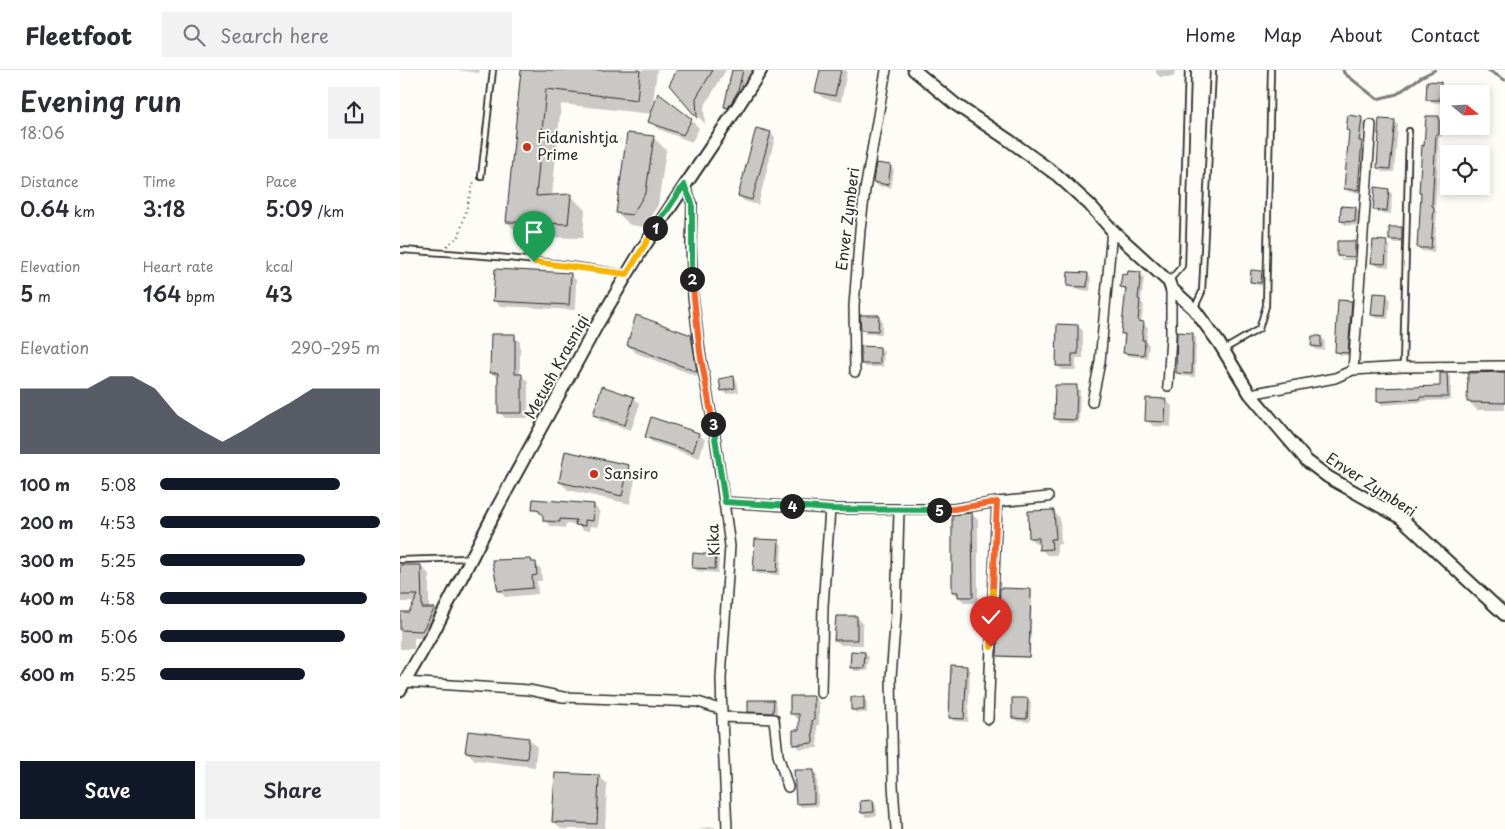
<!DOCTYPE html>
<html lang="en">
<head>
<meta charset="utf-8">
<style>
  :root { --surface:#fff; --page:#f2f2f3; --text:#2b2b33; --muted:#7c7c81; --line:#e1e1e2; --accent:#111827 }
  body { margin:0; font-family:"Playpen Sans",sans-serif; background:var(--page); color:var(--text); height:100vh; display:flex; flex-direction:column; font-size:19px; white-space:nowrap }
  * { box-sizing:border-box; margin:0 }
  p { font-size:16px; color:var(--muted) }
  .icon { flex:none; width:28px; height:28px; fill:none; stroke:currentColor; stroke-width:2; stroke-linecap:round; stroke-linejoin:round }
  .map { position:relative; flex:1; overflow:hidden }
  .drawer { display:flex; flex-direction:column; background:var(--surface); width:400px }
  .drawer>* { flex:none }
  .needle { width:32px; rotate:108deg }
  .fabs { position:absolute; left:1040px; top:15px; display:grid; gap:10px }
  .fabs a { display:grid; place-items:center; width:50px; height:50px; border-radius:0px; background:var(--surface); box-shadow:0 2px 8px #0003; font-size:25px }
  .pin { position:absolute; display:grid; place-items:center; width:42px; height:42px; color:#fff; margin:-51px -21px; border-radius:50% 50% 50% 0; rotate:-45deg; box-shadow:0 0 5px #0007 }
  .pin .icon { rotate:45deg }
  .km { position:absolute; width:25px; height:25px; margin:-12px; border-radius:50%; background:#222; color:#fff; font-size:14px; line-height:25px; text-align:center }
  .round { display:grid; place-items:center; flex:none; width:52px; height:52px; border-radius:0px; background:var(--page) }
  .headline { display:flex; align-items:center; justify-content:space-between; height:85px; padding:0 20px }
  h1 { font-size:28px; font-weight:600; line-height:38px }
  .figures { display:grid; grid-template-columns:repeat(3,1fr); gap:8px; height:85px; padding:5px 20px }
  .figures div { display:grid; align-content:center }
  .figures b { font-size:21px; font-weight:600 }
  .figures small { font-size:14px; font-weight:400 }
  .figures p { font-size:14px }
  .chart { height:140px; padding:10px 20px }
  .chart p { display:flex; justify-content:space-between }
  .chart svg { width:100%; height:90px; margin-top:5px; fill:var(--accent); opacity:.7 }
  .primary-button { display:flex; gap:10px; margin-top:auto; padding:10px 20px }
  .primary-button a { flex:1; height:58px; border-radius:0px; background:var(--accent); color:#fff; font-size:20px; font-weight:600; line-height:58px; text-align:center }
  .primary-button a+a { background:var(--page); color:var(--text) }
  ul { padding:0 20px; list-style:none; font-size:16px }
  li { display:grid; grid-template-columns:80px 60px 1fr; align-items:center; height:38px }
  li i { height:12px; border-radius:6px; background:var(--accent) }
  header { display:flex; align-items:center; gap:30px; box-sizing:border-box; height:70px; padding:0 25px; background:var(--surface); border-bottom:1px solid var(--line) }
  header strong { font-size:24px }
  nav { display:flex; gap:28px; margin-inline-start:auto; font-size:18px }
  .search { width:350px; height:45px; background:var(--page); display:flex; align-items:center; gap:12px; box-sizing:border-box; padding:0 18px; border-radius:0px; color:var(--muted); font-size:19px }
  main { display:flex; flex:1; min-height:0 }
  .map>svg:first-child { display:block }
  .shadow { fill:#0003 }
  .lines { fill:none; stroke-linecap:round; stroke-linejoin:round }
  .stream { stroke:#7e7d7b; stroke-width:3 }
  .building { fill:#c9c8c4; stroke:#2b2b2b }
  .service-casing { stroke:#2b2b2b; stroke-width:8 }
  .minor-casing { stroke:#2b2b2b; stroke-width:12 }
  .tertiary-casing { stroke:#2b2b2b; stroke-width:15 }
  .path { stroke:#2b2b2b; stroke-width:2; stroke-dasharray:1 4; stroke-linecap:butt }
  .service { stroke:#fdfcf7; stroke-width:4.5 }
  .minor { stroke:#fdfcf7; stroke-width:9 }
  .tertiary { stroke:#fdfcf7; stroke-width:11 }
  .split-1-casing { stroke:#fff; stroke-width:10 }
  .split-2-casing { stroke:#fff; stroke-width:10 }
  .split-3-casing { stroke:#fff; stroke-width:10 }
  .split-4-casing { stroke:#fff; stroke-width:10 }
  .split-5-casing { stroke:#fff; stroke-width:10 }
  .split-6-casing { stroke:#fff; stroke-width:10 }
  .split-7-casing { stroke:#fff; stroke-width:10 }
  .split-1 { stroke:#f5b400; stroke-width:6 }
  .split-2 { stroke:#22a559; stroke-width:6 }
  .split-3 { stroke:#f0652b; stroke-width:6 }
  .split-4 { stroke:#22a559; stroke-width:6 }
  .split-5 { stroke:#22a559; stroke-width:6 }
  .split-6 { stroke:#f0652b; stroke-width:6 }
  .split-7 { stroke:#f5b400; stroke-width:6 }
  .poi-dot { fill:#c8321e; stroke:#fdfcf7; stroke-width:2 }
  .labels { text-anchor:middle; stroke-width:4; stroke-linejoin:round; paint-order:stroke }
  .poi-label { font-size:15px; fill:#2b2b2b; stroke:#fdfcf7; text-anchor:start }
  .street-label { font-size:15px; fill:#2b2b2b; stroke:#fdfcf7 }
</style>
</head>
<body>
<header>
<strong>Fleetfoot</strong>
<div class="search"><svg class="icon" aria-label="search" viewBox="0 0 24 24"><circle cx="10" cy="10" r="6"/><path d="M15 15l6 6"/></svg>Search here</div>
<nav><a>Home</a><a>Map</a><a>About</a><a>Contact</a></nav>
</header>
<main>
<section class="drawer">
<div class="headline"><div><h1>Evening run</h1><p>18:06</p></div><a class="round"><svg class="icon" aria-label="share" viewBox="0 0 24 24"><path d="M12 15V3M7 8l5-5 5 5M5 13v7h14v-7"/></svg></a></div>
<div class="figures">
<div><p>Distance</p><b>0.64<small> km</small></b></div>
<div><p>Time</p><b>3:18</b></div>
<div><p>Pace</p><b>5:09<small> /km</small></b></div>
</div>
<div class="figures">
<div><p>Elevation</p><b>5<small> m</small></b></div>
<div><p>Heart rate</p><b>164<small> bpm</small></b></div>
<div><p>kcal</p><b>43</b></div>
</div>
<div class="chart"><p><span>Elevation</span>290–295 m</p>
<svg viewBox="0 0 160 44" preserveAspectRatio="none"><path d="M0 44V12L10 12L20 12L30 12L40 6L50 6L60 12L70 25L80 32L90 38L100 32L110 25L120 19L130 12L140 12L150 12L160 12V44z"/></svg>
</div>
<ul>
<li><b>100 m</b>5:08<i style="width:82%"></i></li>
<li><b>200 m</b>4:53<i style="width:100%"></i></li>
<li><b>300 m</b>5:25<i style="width:66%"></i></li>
<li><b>400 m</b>4:58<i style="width:94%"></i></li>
<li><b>500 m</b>5:06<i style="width:84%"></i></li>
<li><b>600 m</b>5:25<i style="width:66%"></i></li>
</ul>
<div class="primary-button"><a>Save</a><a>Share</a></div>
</section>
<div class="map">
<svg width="1105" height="759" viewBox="0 0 1105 759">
  <rect width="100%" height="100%" fill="#fdfcf7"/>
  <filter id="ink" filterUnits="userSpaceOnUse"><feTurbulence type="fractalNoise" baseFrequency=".02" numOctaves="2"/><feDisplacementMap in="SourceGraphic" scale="10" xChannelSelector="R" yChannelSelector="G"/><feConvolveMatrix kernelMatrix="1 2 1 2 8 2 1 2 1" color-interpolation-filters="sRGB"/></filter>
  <g filter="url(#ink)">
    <path class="shadow" d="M57,0H80L79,3Z
      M122,0H257L252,40L291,50L299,58L292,72L258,59L250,51L252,44L161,34L152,126L170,125L185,140L183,168L122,167L107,152Z
      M278,0H326L304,37L305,54L270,15Z
      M334,0H356L354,6L349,5L344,28L332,43L325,37Z
      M421,0H446L447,1L441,32L423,28L417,22Z
      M756,0H775L774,7H760L756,3Z
      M1040,13L1044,17V33H1031L1028,29Z
      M1039,47L1043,51L1042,67H1039L1035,140L1037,142L1034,182L1022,181L1018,177L1022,125L1020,123L1026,77Z
      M961,48L965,52L962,74L965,76L962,123L949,122L946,118L951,63L947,60Z
      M994,51L998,55L994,102H982L978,98Z
      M370,63L375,68L358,135L344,131L339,126Z
      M253,67L266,80L258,135L244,157L230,155L218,143Z
      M490,96L494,100L491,118L478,116L474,112Z
      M988,120L992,124L991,144L978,143L975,140Z
      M956,138L960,142L959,156L945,155L941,151Z
      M1002,158L1006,162L1005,173H994L991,170Z
      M954,172L958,176V186L940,185V188H958V190H942L938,186Z
      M987,172L990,176L989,197L977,196L973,192Z
      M862,202L865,206V216L856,215L852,212Z
      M170,204L176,210L175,240L100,236L94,230Z
      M687,204L691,208L690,221L673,219L669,216Z
      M740,204L744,207L741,232L744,235L741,253L748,257L746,272L749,275L747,288L728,286L724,282L726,267L722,263L727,221L722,217L729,206Z
      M986,225L990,229L988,249L976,248L972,245Z
      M951,232L955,236L951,286L940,285L937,281Z
      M478,246L482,250V264H466L462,260Z
      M678,256L683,261V288H676V300H662L657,295Z
      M792,264L796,268L795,307L781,306L777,302Z
      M114,266L120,272V305L128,311V348H105L99,342V309L92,303Z
      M291,266L299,275L304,309L236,283L228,275Z
      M921,267L925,271L924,280H916L912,276Z
      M480,278L484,282L483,297H466L462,293Z
      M1047,304L1051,308V330L1023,331V332L982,335L979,331L1041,317Z
      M1105,304V340H1077L1069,332Z
      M333,308L337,311L339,322L326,324L322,320Z
      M676,317L680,320L679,353H659L655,349Z
      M234,328L240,334L231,360L200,351L194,345Z
      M766,330L772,336L771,357L753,356L747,350Z
      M299,364L305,370L299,388L252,372L246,366Z
      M228,397L236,405L230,434L168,420L160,412Z
      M194,435L200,442L198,457L190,456V461L183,460L177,455L166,454L165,458L150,456L144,450V445L140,444L133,438Z
      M654,442L660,448L661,474H657V485H647L641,479L640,474H636L630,468Z
      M572,444L578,450V533H565L553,521Z
      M378,472L382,475L380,505L358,504L354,500Z
      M315,486L319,490L318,503L297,501L294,497Z
      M131,490L141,499L142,511H137L138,524L105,527L99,520Z
      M0,496H21L29,504V539H34L42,547L30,568H14V579H0V543H10L16,532H0Z
      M631,520L632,522L630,588L600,587L598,586Z
      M457,547L463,554V575H441L435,569Z
      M465,583L469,587L467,601H455L451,597Z
      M566,597L570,601L568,652L554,651L550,648Z
      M414,627L419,633V655H417L418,678L400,679L395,674L400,661V648H396L391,643Z
      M463,628L467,632V643H456L452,639Z
      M627,629L631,633L630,652L617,651L613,647Z
      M373,631L377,635V646L353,645L349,641Z
      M129,669L137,677L135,697L75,690L67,682Z
      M413,701L417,705L418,736L401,737L398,733Z
      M199,706L207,714L205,759H161L154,751Z
      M472,731L476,735L477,746L466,747L462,743Z
      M314,757L316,759H301L300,758Z"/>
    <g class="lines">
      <path class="stream" d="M943,0L944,3L977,29L997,24L1021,7L1035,0
        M1088,0L1105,10"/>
    </g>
    <path class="building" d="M121,0H240L237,30L146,19L136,126L171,124L168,154L106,152Z
      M277,0H313L296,28L297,48L269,15Z
      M332,0H343L338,21L328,38L324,37Z
      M420,0H441L435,26L415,22Z
      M1027,11L1041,12L1040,30H1026Z
      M258,23L292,49L283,65L248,52Z
      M948,45L962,47L959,71H962L958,120L944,119L949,61L946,60Z
      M1026,46H1039V64H1036L1032,136L1034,137L1031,178H1017L1018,160H1019L1021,123H1019L1022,75L1024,76Z
      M979,49L995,50L990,99L977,98L979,64H978Z
      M356,58L371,62L352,130L338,126Z
      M227,63L254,66L246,122L232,145L216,143Z
      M476,93L491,95L488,115L473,112Z
      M975,117L989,119L987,141L973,140Z
      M941,136L956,137L955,152L940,151Z
      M989,157H1002V170H989Z
      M973,170L987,171L985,194L971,193Z
      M937,171H955V187L937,186Z
      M95,199L171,203L169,235L93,231Z
      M851,200L862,201L861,213L850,212Z
      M728,201L741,202L738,229L740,230L738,251L744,252L742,270H745L744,285L723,283L725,264H721L726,218L720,217L722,204L727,205Z
      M668,202L688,203L687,217L667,216Z
      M973,223L987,224L985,246L971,245Z
      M938,230L952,231L948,283L935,282Z
      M236,245L291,265L297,302L227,275Z
      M460,245H479L478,261L461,260Z
      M657,254L678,255V284H672V296H656Z
      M777,262L793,263L792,304L776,303Z
      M91,264H115V304H122V343H98V303H90Z
      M912,266H921V277L911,276Z
      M461,276L480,277V294H461Z
      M1105,302V333L1067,332L1068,303Z
      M1040,303H1047L1048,327H1020V329L977,332V318L1040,316Z
      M334,306L335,318L321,321L319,309Z
      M655,315H677L676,350L654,349Z
      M202,316L234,327L225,355L193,345Z
      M746,328L766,329L765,352L745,351Z
      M251,347L299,363L293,382L245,367Z
      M165,381L229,395L222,426L159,412Z
      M133,429L194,434L193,451L185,450V456L175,455L176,450L160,449V452L143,451V446L140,442L137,439H132Z
      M654,440L656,469H651L652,479L639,480V468H629L628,441Z
      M572,443L573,527H558V522H552V445Z
      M355,469L379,470L377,502L353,501Z
      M293,483L316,485L315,499L292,498Z
      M131,489L132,492H136L137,505L132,506L133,518L98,521L92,490Z
      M0,495H21L22,538H35L22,561L0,560V542H9L18,525H0Z
      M600,518L631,519L629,587L597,586Z
      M436,546H457V570H434Z
      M451,581L465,582L464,598H450Z
      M551,595L567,596L564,649L549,648Z
      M390,626H414V650H412L413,673L393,675V660H399V644H390Z
      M451,627H464V640H451Z
      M612,628H628L627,649L612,648Z
      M348,630H374L373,643L348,642Z
      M68,661L129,668L127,689L65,682Z
      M394,700H414V733L396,734Z
      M155,703L199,705L197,754L152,752Z
      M473,730L474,742L461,743L460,731Z"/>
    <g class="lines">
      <g class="service-casing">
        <path id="service" d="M81,107L93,0
          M0,180C76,185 153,190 227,204
          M769,211L782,196L788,0
          M794,239L802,222L813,0
          M823,280L859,259L866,236L871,0
          M1003,297L1009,61
          M0,490L69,488"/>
      </g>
      <g class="minor-casing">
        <path id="minor" d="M284,115L292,133L291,174L293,226L300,282L315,366L330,476L321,608L322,647L374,649L378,685L388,717
          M953,300L971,55
          M455,302L454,236L460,160L465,120L486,0
          M768,316L771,266V218
          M850,324L935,308L953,300L1003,297L1105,296
          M692,332L700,292L712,160
          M325,432L430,439H554L597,432L648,427
          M5,612L129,620L163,627L298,632L322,640
          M421,623L423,536L430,439
          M322,647L327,759
          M588,649L597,432
          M496,759L493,715L491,607L496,545L499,440"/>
      </g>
      <g class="tertiary-casing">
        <path id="tertiary" d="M514,0L555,34L610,71L657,105L690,135L712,160L769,212L771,218L794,239L819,273L850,324L907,391L928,407L1001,448L1105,545
          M0,620L35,559L96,440L197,255L241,181L333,44L361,0"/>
      </g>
      <path class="path" d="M47,176L59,166L74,111"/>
      <use href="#service" class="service"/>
      <use href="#minor" class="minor"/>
      <use href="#tertiary" class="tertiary"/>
    </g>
  </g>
  <g class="lines" filter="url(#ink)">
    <g class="split-1-casing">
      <path id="split-1" d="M134,192L227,204L255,158"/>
    </g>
    <g class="split-2-casing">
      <path id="split-2" d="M255,158L284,115L292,133V209"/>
    </g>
    <g class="split-3-casing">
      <path id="split-3" d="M292,209L300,282L313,354"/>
    </g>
    <g class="split-4-casing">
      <path id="split-4" d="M313,354L325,432L392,436"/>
    </g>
    <g class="split-5-casing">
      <path id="split-5" d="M392,436L430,439L539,440"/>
    </g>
    <g class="split-6-casing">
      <path id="split-6" d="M539,440L554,439L597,432L593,521"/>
    </g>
    <g class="split-7-casing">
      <path id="split-7" d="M591,577L593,521"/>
    </g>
    <use href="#split-1" class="split-1"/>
    <use href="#split-2" class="split-2"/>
    <use href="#split-3" class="split-3"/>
    <use href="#split-4" class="split-4"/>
    <use href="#split-5" class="split-5"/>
    <use href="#split-6" class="split-6"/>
    <use href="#split-7" class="split-7"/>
  </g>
  <g class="poi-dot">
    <circle cx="127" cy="77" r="5"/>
    <circle cx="194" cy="404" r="5"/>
  </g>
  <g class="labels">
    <g class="poi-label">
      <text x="137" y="73">Fidanishtja<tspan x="137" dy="17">Prime</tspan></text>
      <text x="204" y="409">Sansiro</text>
    </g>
    <g class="street-label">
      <text transform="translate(448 149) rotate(-83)" y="5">Enver Zymberi</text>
      <text transform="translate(157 297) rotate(-61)" y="5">Metush Krasniqi</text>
      <text transform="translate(971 415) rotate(33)" y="5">Enver Zymberi</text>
      <text transform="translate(314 470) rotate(-93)" y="5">Kika</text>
    </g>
  </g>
</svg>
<div class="fabs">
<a><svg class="needle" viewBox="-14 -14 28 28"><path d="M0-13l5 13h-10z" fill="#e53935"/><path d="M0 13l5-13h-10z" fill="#7c7c81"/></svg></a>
<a><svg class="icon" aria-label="locate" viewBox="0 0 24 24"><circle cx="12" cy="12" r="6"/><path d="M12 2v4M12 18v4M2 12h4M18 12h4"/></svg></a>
</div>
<div class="pin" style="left:134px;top:192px;background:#1e9e55"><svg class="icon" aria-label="arrive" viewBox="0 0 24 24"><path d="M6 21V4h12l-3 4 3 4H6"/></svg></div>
<div class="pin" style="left:591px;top:577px;background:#d93025"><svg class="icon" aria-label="check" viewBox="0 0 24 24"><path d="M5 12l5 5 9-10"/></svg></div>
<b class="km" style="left:255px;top:158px">1</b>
<b class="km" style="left:292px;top:209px">2</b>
<b class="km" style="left:313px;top:354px">3</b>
<b class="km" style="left:392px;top:436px">4</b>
<b class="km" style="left:539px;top:440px">5</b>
</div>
</main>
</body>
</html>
